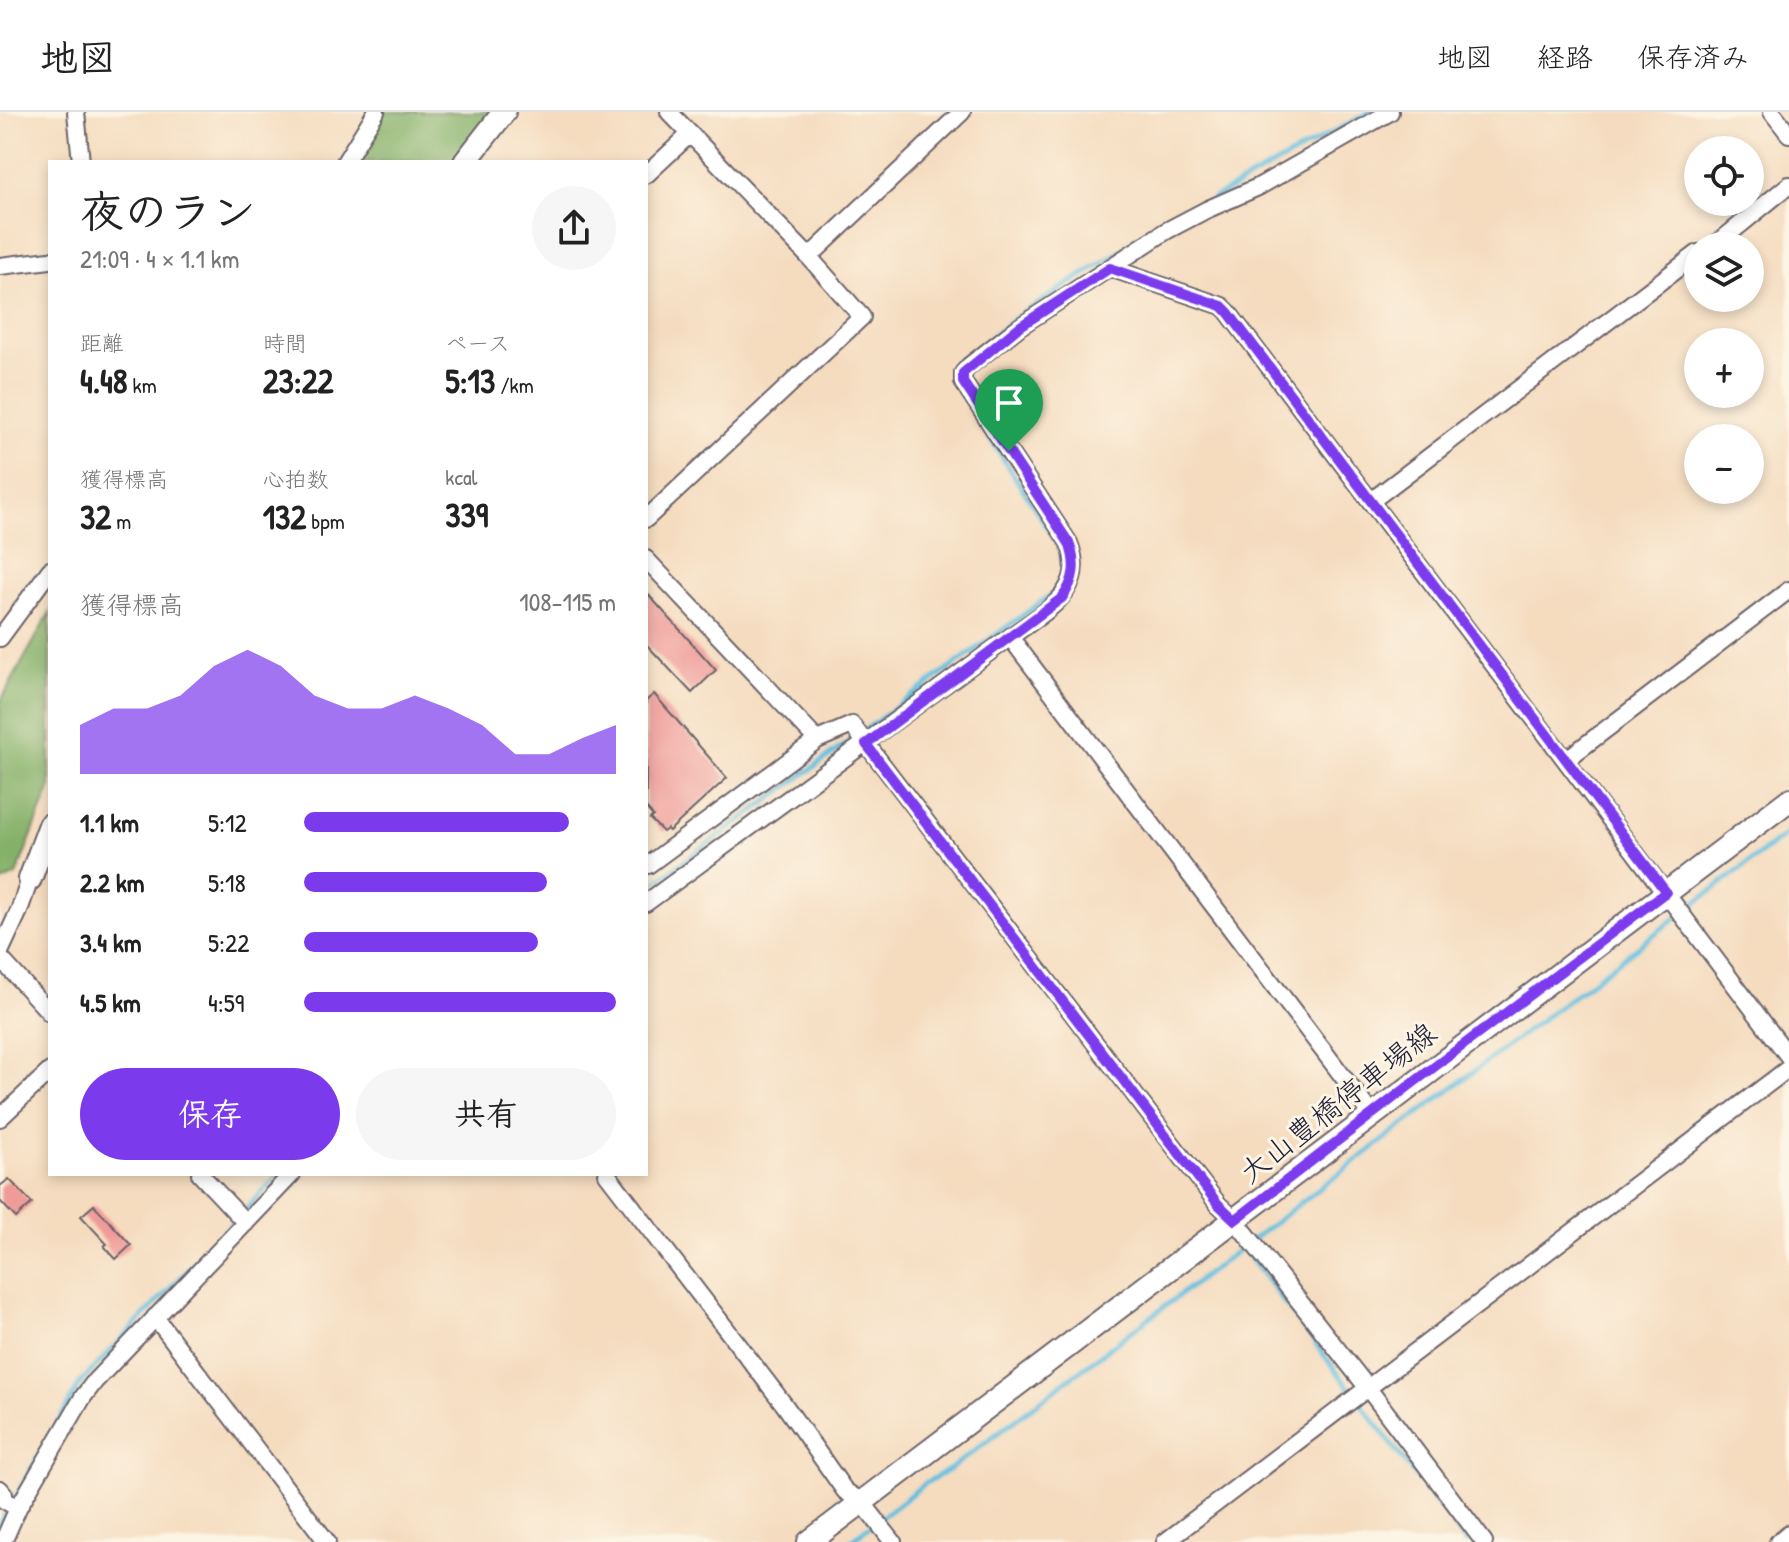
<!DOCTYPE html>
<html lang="ja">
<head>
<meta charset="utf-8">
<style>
  :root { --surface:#fff; --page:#f6f6f6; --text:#222; --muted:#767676; --line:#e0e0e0; --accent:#7c3aed }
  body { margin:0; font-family:"Patrick Hand","Klee One",sans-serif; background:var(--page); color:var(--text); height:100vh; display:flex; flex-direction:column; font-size:30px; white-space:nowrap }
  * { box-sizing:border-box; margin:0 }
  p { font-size:26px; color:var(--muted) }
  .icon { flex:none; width:44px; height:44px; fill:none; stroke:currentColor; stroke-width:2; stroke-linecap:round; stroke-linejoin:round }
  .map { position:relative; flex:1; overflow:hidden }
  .sheet { position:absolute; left:48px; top:48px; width:600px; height:1016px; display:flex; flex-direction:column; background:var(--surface); border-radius:0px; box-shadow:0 4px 12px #0003 }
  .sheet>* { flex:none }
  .controls { position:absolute; left:1684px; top:24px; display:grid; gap:16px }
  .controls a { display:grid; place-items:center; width:80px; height:80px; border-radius:50%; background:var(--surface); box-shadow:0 4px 12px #0003; font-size:40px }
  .pin { position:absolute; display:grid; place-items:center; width:68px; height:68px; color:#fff; margin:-82px -34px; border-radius:50% 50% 50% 0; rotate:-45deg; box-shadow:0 0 8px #0007 }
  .pin .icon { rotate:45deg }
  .round { display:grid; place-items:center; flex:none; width:84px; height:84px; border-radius:42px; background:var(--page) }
  .summary { display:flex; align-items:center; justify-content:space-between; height:136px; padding:0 32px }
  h1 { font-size:44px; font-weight:700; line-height:60px }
  .figures { display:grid; grid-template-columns:repeat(3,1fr); gap:12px; height:136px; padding:8px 32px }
  .figures div { display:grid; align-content:center }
  .figures b { font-size:34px; font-weight:700 }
  .figures small { font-size:22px; font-weight:400 }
  .figures p { font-size:22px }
  .chart { height:224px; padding:16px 32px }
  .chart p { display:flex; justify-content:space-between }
  .chart svg { width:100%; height:144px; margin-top:8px; fill:var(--accent); opacity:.7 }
  .cta { display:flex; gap:16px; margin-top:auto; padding:16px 32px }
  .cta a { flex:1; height:92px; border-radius:48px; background:var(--accent); color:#fff; font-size:32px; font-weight:700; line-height:92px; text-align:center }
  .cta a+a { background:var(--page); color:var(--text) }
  ul { padding:0 32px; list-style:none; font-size:26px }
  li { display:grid; grid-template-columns:128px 96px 1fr; align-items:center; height:60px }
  li i { height:20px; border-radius:10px; background:var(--accent) }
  header { display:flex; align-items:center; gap:48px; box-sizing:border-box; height:112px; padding:0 40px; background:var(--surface); border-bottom:2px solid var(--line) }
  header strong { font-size:38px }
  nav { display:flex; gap:44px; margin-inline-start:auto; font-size:28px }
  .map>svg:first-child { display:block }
  .forest { fill:#84b068; stroke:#536952; stroke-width:2 }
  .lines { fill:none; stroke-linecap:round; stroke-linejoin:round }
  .stream { stroke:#61bedf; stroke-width:5 }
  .building { fill:#f09b99 }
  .street-casing { stroke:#6c6369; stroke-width:20 }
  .secondary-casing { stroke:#6c6369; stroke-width:26 }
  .street { stroke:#fff; stroke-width:16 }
  .secondary { stroke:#fff; stroke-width:22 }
  .route-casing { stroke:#fff; stroke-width:16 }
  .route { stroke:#7c3aed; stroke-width:10 }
  .labels { text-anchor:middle; stroke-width:6; stroke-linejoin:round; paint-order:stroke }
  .street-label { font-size:30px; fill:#22223b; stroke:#fcf5e5 }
</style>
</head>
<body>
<header>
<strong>地図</strong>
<nav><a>地図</a><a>経路</a><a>保存済み</a></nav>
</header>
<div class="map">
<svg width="1789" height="1430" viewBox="0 0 1789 1430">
  <rect width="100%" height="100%" fill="#fcf5e5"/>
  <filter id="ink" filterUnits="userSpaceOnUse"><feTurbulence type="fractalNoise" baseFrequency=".0125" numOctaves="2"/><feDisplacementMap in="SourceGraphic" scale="16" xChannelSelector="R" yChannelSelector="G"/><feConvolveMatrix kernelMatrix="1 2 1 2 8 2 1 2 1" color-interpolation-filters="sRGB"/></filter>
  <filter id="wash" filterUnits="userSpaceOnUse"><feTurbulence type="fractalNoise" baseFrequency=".006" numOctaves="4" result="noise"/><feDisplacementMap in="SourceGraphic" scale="32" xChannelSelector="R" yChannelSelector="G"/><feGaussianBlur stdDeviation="1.8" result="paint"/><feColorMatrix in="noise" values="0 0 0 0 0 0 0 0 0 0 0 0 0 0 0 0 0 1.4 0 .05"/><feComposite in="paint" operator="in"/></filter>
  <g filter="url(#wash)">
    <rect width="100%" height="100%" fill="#f5dcbf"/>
    <path class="forest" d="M383,0H494L454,50H352Z
      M50,500V677L16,763L0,771V590Z"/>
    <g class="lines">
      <path class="stream" d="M1214,86L1370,0
        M646,777L1055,480L1064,458L1059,434L951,265L957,252L1020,203L1155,117
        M1242,1135L1466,1430
        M0,1412L81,1270L279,1062
        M849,1430L927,1370L949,1358L1789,720"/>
    </g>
    <g id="blocks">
      <path class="building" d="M646,480L716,558L692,581L646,532Z
        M654,582L727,666L669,719L667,717L663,720L650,707L653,704L646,696V589Z
        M9,1067L32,1091L16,1106L0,1089V1074Z
        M94,1093L131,1133L116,1147L104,1134L107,1132L81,1104Z"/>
    </g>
  </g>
  <g filter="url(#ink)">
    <use href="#blocks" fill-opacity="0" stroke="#6c6369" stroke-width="2"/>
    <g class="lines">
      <g class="street-casing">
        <path id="street" d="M76,0L81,50
          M1772,0L1789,22
          M345,50L376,0
          M646,63L690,22
          M1714,134L1789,73
          M809,145L962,0
          M0,154L50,148
          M1110,156L1222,194L1228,200L1789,945
          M1371,389L1698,141
          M646,407L862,205L809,145L669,0
          M646,447L817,628L852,613L1218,1092L1235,1108L1367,1275L1484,1430
          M1010,525L1372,1003
          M0,526L50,458
          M1567,647L1789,478
          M648,753L817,628
          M646,791L1010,525C1043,500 1089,480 1069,431L963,270V261L969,254L1019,215L1166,119L1206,98L1258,75L1390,0
          M0,840L19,799L30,767
          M0,846L50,901
          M0,1006L50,959
          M200,1062L246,1111
          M607,1062L783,1291L845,1379L862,1390L893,1430
          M155,1205L327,1430
          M0,1377L4,1382V1388L18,1396
          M3,1430L18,1396L83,1285L95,1269L292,1062
          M1165,1430L1789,956
          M1778,1430L1789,1421"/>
      </g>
      <g class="secondary-casing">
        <path id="secondary" d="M465,50L504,0
          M30,767L50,713
          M809,1430L1789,688"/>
      </g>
      <use href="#street" class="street"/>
      <use href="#secondary" class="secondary"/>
    </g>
  </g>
  <g class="lines" filter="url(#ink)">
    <g class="route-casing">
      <path id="route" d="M1110,156L1222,194L1228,200L1666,780L1409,974L1235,1108L1218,1092L866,632L1062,486C1075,468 1077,452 1069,431L963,270V261L1019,215Z"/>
    </g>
    <use href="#route" class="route"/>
  </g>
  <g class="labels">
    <g class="street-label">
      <text transform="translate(1338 991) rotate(-38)" y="10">大山豊橋停車場線</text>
    </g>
  </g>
</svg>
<div class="controls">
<a><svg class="icon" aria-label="locate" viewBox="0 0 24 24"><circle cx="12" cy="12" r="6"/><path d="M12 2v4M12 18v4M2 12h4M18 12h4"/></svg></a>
<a><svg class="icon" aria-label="layers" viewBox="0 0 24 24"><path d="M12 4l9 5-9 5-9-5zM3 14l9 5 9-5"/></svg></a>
<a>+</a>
<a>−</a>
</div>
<div class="pin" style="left:1009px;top:339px;background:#1e9e55"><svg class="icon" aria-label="arrive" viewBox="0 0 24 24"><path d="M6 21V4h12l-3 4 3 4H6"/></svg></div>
<section class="sheet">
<div class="summary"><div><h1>夜のラン</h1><p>21:09 · 4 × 1.1 km</p></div><a class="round"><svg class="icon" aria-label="share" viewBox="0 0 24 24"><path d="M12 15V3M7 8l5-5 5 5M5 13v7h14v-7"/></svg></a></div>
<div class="figures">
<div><p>距離</p><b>4.48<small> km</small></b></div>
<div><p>時間</p><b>23:22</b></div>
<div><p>ペース</p><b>5:13<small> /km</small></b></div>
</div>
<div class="figures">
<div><p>獲得標高</p><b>32<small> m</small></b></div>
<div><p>心拍数</p><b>132<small> bpm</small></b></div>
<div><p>kcal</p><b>339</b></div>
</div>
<div class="chart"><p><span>獲得標高</span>108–115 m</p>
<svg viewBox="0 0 160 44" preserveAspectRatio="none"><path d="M0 44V29L10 24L20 24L30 20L40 11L50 6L60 11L70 20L80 24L90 24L100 20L110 24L120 29L130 38L140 38L150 33L160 29V44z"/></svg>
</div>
<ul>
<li><b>1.1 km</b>5:12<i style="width:85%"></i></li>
<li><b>2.2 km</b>5:18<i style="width:78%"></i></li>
<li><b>3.4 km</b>5:22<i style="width:75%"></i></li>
<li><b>4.5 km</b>4:59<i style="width:100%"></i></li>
</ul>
<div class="cta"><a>保存</a><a>共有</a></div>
</section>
</div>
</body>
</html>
